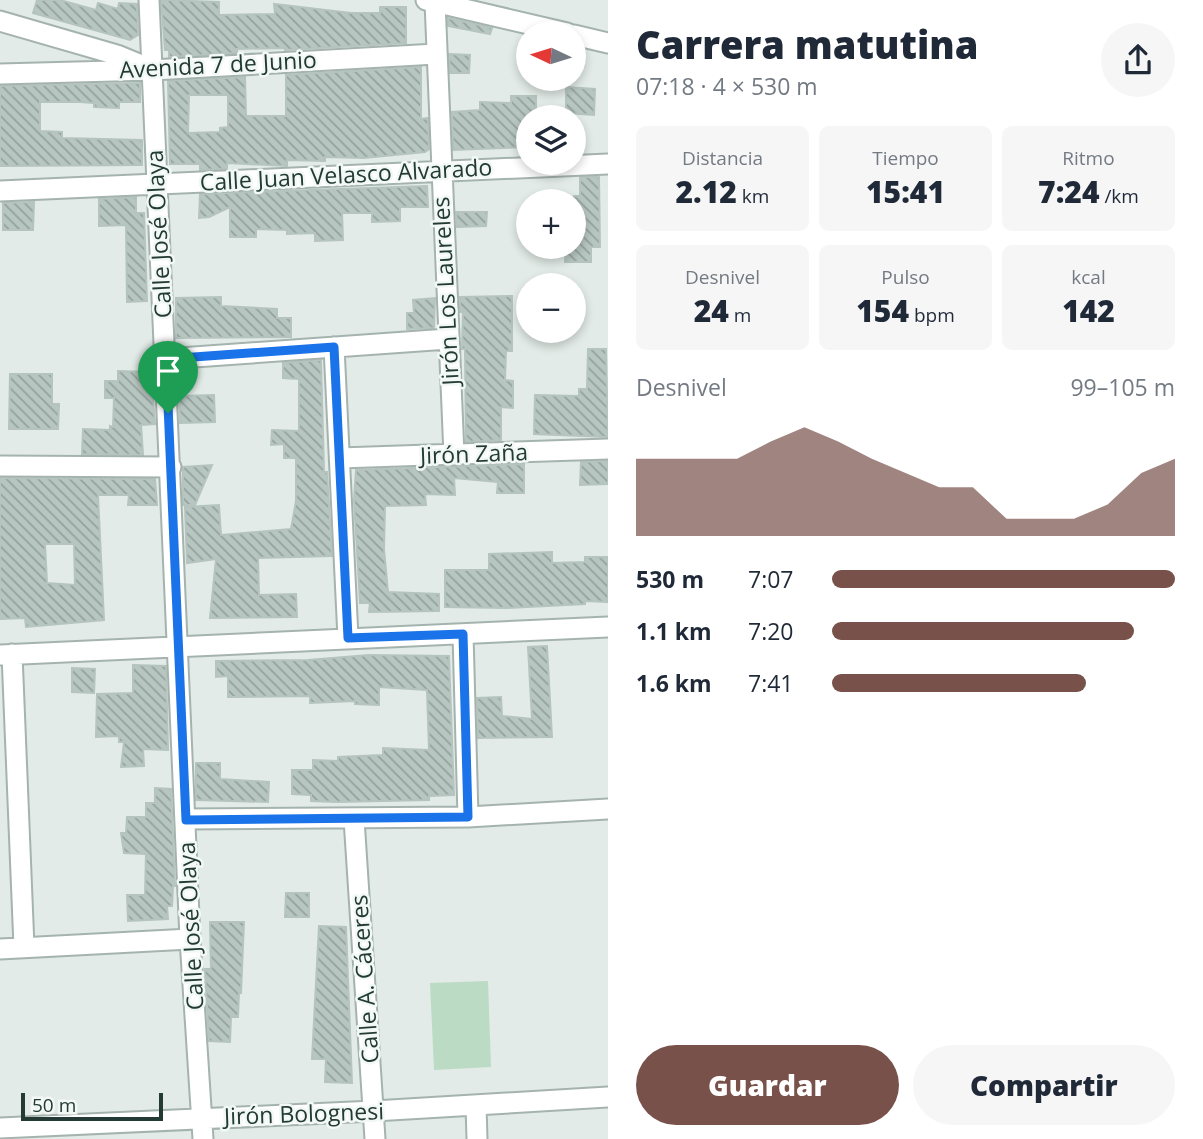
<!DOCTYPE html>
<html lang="es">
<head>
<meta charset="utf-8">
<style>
  :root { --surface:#fff; --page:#f6f6f7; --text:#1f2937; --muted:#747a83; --accent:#79514b }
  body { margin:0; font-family:"Open Sans",sans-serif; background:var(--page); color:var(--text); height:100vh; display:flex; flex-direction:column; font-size:26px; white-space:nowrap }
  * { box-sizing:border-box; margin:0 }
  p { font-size:23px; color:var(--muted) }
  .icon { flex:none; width:38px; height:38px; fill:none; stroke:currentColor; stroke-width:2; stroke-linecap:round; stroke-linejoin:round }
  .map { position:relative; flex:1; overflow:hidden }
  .side { display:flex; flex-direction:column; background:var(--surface); width:595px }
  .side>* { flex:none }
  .needle { width:46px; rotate:274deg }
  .fabs { position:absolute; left:516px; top:21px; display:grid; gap:14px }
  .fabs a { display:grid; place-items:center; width:70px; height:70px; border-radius:50%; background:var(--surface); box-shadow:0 4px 10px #0003; font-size:35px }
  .scale { position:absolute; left:21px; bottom:18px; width:142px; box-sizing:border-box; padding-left:7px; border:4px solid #233b34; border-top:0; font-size:19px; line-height:24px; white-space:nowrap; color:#233b34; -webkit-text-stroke:5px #f2f8f5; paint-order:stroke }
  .pin { position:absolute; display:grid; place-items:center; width:60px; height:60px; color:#fff; margin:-72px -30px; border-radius:50% 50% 50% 0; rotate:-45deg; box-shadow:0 0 7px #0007 }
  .pin .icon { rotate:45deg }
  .round { display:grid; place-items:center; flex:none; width:74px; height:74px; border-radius:37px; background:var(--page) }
  .overview { display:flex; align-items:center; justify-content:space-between; height:119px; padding:0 28px }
  h1 { font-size:38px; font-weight:800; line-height:52px }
  .metrics { display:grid; grid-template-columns:repeat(3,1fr); gap:10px; height:119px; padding:7px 28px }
  .metrics div { display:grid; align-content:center; border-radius:10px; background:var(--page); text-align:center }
  .metrics b { font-size:30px; font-weight:800 }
  .metrics small { font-size:19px; font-weight:400 }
  .metrics p { font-size:19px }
  .chart { height:196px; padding:14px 28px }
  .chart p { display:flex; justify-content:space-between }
  .chart svg { width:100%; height:126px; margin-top:7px; fill:var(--accent); opacity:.7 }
  .action { display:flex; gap:14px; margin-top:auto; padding:14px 28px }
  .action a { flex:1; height:80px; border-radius:42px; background:var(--accent); color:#fff; font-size:28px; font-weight:800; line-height:80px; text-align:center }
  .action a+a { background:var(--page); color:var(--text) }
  ul { padding:0 28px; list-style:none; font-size:23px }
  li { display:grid; grid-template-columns:112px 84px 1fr; align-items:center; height:52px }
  li i { height:18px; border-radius:9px; background:var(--accent) }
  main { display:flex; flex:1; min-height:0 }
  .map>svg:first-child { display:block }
  .pitch { fill:#bcdbc4 }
  .building { fill:url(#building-back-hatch); stroke:#b5c4be; stroke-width:2; fill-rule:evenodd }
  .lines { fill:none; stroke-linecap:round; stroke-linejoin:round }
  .minor-casing { stroke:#a5b3ae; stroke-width:23 }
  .minor { stroke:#fff; stroke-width:19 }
  .route-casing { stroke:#fff; stroke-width:14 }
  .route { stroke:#1a73e8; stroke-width:9 }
  .labels { text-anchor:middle; stroke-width:5; stroke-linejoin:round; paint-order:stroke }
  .street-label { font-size:23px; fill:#233b34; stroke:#f2f8f5 }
</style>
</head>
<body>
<main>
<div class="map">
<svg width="608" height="1139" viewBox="0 0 608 1139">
  <defs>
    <pattern id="building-back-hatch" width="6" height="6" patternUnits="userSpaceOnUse" patternTransform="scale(1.75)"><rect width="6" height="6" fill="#b7c6c0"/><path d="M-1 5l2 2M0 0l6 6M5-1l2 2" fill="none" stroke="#94a29d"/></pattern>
  </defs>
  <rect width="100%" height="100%" fill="#e2ebe7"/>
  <path class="pitch" d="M488,981L491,1067L434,1070L430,983Z"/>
  <path class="building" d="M37,0H60L96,10L98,3L118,9L119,3L137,4L138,35L130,40L33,13Z
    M161,0L219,2V15L275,14L274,4L351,13H380V7H406V43L285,50V48L237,49V53L169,57V50H165Z
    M448,18L492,28L490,34L448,26Z
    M449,54L470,55L469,73H450Z
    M421,67V119L428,118L429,149L425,152L364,158L325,157V161L287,160V166L227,163V169L200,170V164H170L168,81L245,77L246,116H286V75ZM189,95H228V127L220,128V132L188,133Z
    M140,83V102H119V108L94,107V103L80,102H40V131L62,132V138L142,140V165L0,166V86Z
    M566,87L595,89L594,115L566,113Z
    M511,96H536V117H528V147L453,150L452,112L480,110V102L511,103Z
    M580,177H599L600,247H591V262H565L566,247H574V196H580Z
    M427,186L428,207H400V221L372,222V213H342L343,240L315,241V233L287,234V230L256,229V237H230V207L209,217L199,218L200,194Z
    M136,197V213H144L147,301L127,302L126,225L99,226V199Z
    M34,202L33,230H3V203Z
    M456,212H487L486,226L457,227Z
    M512,296V351H506L505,380L513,381V408L501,407V440L466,442L465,349H462L463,312H460V297Z
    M221,297V306L277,309V318H291V337L176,338V298Z
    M435,298L434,328L407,329V313H414L413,300Z
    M588,349H606L608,437L534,434L535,395L579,396V389H587Z
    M321,360L324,472H327L332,556L258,558L259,595L296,594L297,617L210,618L216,559L187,563L185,507L219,505L221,535L291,529L296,501V458H284V444L271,445L272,430L299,431V379L283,378V363Z
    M118,371L151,372L155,424L141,425L143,455L82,454L83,429L110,430V426L113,427L114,398H105V381H118Z
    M10,374H52V404H59L58,429H9Z
    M214,395L215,422L180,423L179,396Z
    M608,461V484L580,485L581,462Z
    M524,464V493H497L498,482L454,478L455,495L425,494L426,505L385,506L384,549L388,592L439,594V611L369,612L370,603H360L354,500L356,470Z
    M212,465L195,505H183V467Z
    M0,478L155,479L157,505H128L129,495H98L104,620L26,627L25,618L0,619ZM45,544H74L75,585L47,583Z
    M552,552V563L585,562V557H608V602L585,601V604L507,608L445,607V570H489V554Z
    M547,646L552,737L478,738L477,698L501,697L502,716L532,719L528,647Z
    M369,655L449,656L454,795L429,796V800L336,802L311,801V795L292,794V770H313V760L338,761V757L383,755V748L429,750L427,690L379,687V705L355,704V701L310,703V696L228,697V676L216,677V661L308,660Z
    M133,665L166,666L168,750L143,749L144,766L121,767L124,742H119V736L96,737L97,694L133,693Z
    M72,668L95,669L94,693L72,692Z
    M196,763H220V779L269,782L268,802L196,800Z
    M155,788L171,789L175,886H173L172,906H167L168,919L128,921L127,895H145L146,854L124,853L121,833H126L127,817H146V803H155Z
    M286,893H309V917H285Z
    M210,922H244L241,993H239L238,1017H231L230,1042L209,1041L205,973V969H211Z
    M319,926L346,927L352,1083L325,1082L326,1059H312Z"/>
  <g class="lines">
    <g class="minor-casing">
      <path id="minor" d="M149,0L190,939L203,1139
        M426,0L567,33
        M435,2L454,455
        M0,21L117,55L146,67
        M574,35L608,43
        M0,74L152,70L436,54
        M0,191L608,164
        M334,347L348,638
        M166,359L448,339
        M340,458L608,449
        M0,466L171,467
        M463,634L468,817
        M12,654L24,947
        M0,655L608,627
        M186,819L468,817L608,809
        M354,819L375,1139
        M0,949L190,939
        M476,1105L477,1139
        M0,1128L374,1111L608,1097"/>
    </g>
    <use href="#minor" class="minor"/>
  </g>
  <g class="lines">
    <g class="route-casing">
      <path id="route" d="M334,347L348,638L463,634L468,817L186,820L166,359Z"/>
    </g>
    <use href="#route" class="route"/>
  </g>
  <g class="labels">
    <g class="street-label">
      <text transform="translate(218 65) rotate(-3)" y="8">Avenida 7 de Junio</text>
      <text transform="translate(346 175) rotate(-3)" y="8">Calle Juan Velasco Alvarado</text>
      <text transform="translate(159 234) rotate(-93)" y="8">Calle José Olaya</text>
      <text transform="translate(446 291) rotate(-93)" y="8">Jirón Los Laureles</text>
      <text transform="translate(474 454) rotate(-2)" y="8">Jirón Zaña</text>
      <text transform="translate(191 926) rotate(-93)" y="8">Calle José Olaya</text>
      <text transform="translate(365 979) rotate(-94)" y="8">Calle A. Cáceres</text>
      <text transform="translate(304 1114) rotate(-2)" y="8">Jirón Bolognesi</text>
    </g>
  </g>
</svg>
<div class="fabs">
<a><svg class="needle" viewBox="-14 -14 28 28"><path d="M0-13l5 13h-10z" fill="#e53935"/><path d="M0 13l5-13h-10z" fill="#747a83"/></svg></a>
<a><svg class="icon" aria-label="layers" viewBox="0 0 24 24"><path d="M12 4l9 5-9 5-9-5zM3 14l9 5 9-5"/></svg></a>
<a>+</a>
<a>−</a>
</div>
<div class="scale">50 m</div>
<div class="pin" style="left:168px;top:413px;background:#1e9e55"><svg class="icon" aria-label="arrive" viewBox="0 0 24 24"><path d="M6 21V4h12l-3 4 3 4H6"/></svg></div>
</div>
<section class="side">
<div class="overview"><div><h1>Carrera matutina</h1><p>07:18 · 4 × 530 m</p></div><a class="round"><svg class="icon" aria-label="share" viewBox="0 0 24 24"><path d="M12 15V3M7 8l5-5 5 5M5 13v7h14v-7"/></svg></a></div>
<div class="metrics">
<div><p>Distancia</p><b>2.12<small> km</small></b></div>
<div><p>Tiempo</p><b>15:41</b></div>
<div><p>Ritmo</p><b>7:24<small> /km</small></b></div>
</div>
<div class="metrics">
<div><p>Desnivel</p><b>24<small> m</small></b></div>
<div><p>Pulso</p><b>154<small> bpm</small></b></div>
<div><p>kcal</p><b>142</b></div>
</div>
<div class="chart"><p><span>Desnivel</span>99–105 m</p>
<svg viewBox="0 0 160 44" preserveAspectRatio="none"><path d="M0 44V17L10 17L20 17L30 17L40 11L50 6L60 11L70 17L80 22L90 27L100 27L110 38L120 38L130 38L140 33L150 22L160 17V44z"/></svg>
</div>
<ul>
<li><b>530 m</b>7:07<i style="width:100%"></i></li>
<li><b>1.1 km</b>7:20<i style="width:88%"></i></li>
<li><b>1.6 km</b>7:41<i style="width:74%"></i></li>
</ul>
<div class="action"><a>Guardar</a><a>Compartir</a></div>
</section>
</main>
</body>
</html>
